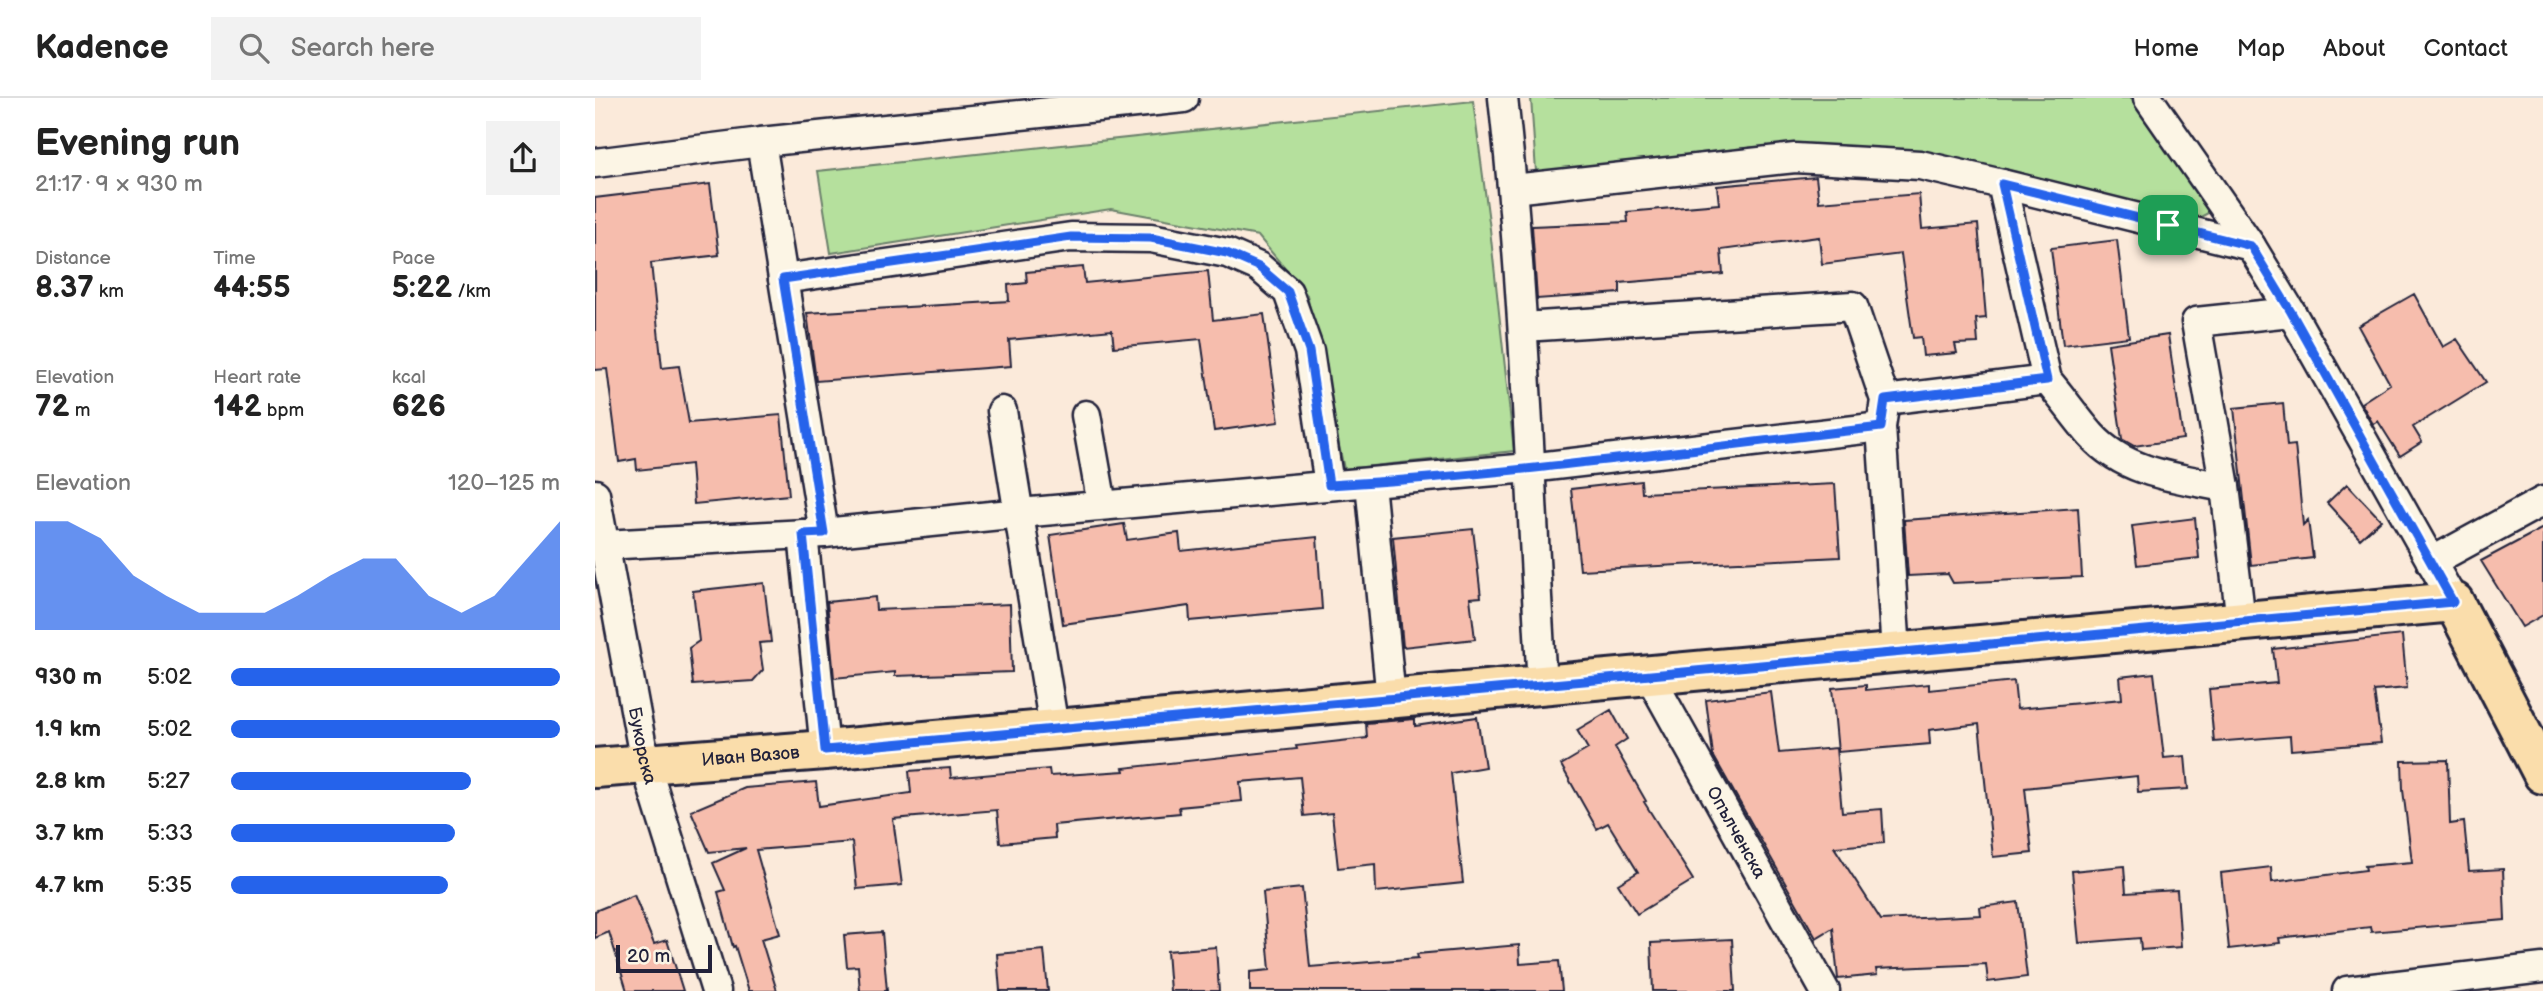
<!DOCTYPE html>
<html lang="en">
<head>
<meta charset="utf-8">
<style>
  :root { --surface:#fff; --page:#f2f2f2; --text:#222; --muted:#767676; --line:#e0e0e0; --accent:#2563eb }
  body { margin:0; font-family:"Balsamiq Sans",sans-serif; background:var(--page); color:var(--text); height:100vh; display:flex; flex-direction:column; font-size:26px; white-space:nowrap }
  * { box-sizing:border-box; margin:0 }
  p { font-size:23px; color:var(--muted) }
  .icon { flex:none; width:38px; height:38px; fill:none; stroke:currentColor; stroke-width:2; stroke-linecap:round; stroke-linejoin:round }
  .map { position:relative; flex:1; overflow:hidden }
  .details { display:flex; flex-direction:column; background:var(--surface); width:595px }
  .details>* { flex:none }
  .scale { position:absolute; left:21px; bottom:18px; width:96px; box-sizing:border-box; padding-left:7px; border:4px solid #22223b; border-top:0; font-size:19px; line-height:24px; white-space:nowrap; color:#22223b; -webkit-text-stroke:5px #fcf5e5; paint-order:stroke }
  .pin { position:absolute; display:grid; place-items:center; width:60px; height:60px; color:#fff; margin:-30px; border-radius:14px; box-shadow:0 4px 10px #0006 }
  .round { display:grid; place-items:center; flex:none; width:74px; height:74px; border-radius:0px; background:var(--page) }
  .head { display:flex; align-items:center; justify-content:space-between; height:119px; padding:0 35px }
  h1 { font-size:38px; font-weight:700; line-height:52px }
  .stats { display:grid; grid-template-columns:repeat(3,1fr); gap:10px; height:119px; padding:7px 35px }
  .stats div { display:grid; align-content:center }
  .stats b { font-size:30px; font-weight:700 }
  .stats small { font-size:19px; font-weight:400 }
  .stats p { font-size:19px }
  .chart { height:196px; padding:14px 35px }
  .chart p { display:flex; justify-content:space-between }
  .chart svg { width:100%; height:126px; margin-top:7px; fill:var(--accent); opacity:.7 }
  ul { padding:0 35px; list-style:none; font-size:23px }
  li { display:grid; grid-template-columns:112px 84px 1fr; align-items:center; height:52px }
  li i { height:18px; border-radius:9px; background:var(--accent) }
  header { display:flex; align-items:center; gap:42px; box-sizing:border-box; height:98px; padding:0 35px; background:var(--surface); border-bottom:2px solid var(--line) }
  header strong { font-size:33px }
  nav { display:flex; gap:38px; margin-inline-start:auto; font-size:24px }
  .search { width:490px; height:63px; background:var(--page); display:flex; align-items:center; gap:18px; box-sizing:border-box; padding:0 24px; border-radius:0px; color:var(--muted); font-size:26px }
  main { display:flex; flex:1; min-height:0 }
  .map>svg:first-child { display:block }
  .green { fill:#b5e09d; stroke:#6c816c; stroke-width:2 }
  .building { fill:#f6bdad; stroke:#22223b; stroke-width:2 }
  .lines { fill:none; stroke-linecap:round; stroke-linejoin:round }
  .minor-casing { stroke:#22223b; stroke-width:33 }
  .primary-casing { stroke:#22223b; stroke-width:44 }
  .minor { stroke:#fcf5e5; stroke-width:28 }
  .primary { stroke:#faddab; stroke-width:38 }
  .route-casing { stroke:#fff; stroke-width:14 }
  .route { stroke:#2563eb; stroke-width:9 }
  .labels { text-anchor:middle; stroke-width:5; stroke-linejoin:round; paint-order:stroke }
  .street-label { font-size:18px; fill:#22223b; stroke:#fcf5e5 }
</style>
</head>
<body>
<header>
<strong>Kadence</strong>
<div class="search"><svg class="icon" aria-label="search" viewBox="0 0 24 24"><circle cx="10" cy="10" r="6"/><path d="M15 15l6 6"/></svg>Search here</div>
<nav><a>Home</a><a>Map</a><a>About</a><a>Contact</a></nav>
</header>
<main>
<section class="details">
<div class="head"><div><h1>Evening run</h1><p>21:17 · 9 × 930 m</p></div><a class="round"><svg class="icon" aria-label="share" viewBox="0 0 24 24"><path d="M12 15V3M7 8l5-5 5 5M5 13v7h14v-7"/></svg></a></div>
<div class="stats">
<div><p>Distance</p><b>8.37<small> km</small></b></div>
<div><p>Time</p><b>44:55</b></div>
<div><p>Pace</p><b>5:22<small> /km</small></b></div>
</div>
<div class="stats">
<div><p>Elevation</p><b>72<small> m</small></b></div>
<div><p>Heart rate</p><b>142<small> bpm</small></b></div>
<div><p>kcal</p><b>626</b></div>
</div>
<div class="chart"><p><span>Elevation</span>120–125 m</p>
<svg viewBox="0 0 160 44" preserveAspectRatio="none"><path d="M0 44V6L10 6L20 12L30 25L40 32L50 38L60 38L70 38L80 32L90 25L100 19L110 19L120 32L130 38L140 32L150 19L160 6V44z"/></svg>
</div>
<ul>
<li><b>930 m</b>5:02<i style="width:100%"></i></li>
<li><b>1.9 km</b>5:02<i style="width:100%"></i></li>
<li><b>2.8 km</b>5:27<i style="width:73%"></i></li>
<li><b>3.7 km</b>5:33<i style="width:68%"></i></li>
<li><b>4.7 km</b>5:35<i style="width:66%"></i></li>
</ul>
</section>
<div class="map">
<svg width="1948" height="893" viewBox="0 0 1948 893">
  <rect width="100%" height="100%" fill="#fbeada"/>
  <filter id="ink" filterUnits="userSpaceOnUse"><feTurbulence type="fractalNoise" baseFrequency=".0143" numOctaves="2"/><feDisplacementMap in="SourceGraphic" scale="14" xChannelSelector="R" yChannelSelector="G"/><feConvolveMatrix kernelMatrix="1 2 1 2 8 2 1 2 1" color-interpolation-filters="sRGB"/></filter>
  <g filter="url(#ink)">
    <path class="green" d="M936,0H1546L1615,114L1600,122L1448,82L1159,49L941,74Z
      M878,3L895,131L919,353L749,371L712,197L663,138L516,111L236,155L223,73Z"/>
    <path class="building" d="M1221,79L1224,104L1324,96L1327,131L1383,126L1391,220L1381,221L1383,245L1360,246L1362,255L1328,258L1326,239L1318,240L1306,156L1227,166L1224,139L1126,152L1128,176L1025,185V195L942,201L937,128L1033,124L1032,114L1124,106L1122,88Z
      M115,86L124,157L56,165L67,270L84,268L94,325L186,317L194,397L99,406L96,366L42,372L41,361L24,364L12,271L0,272V100Z
      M1522,142L1534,239L1468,247L1456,150Z
      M488,169L490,185L613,173L618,222L669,216L684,324L619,333L606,241L519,249L517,232L414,242L416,268L221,283L212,215L414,203L413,187L432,185L431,174Z
      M1819,196L1848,249L1862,241L1891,284L1818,329L1827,344L1805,358L1783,323L1778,326L1766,305L1795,286L1763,228Z
      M1573,237L1588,341L1539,348L1527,341L1513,246Z
      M1688,305L1692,348L1700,347L1708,427L1713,422L1718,460L1656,467L1639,310Z
      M1046,383L1047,395L1240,386L1245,459L985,472L976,391Z
      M1752,386L1786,422L1765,441L1732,405Z
      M1483,410L1487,479L1358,485L1353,476L1313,478L1309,422Z
      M1600,420L1604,460L1542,467L1537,428Z
      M529,426L532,442L584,435L586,453L722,439L727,511L595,523L594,508L468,526L455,437Z
      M1948,430V517L1927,529L1886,463Z
      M878,431L886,499L875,500L880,541L808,549L798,439Z
      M169,485L176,544L164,545L168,572L158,583L98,587L94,550L104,543L98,493Z
      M280,499L281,512L415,506L417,574L300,578V574L239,580L232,504Z
      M1807,537L1812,590L1779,593L1786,645L1696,652L1695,638L1619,644L1614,591L1682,585L1678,551Z
      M1559,575L1569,660L1590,658L1593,691L1543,694L1542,678L1430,690L1437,755L1398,759L1384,626L1334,632L1335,646L1243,654L1237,590L1271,587V592L1334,586V592L1419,583L1422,611L1527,601L1525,579Z
      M1176,594L1184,655L1241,650L1247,714L1287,711L1289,745L1239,749L1286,822L1386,817L1385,809L1423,804L1432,879L1393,884L1391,866L1281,871L1282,877L1243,881L1238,830L1221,840L1118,657L1111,602Z
      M1016,612L1032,641L1020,649L1051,703L1049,704L1098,782L1042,816L1023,786L1043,774L1013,725L1002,731L966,667L993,651L982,632Z
      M882,619L890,669L856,675L868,785L781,794L780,766L743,770L737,715L709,718L705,679L645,684L647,703L584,709L585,715L459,727L460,740L405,745L402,712L298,721L307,787L262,791L257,744L161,752L185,836L166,841L182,893H154L140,848L138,849L123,794L130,792L118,765L151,750L114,754L96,713L150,690L221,684L224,708L316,695L314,673L355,670L356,680L454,671L455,678L529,673L528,670L702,651L701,648L772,640L771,625L820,621V628Z
      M1853,662L1855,726L1869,724L1874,773L1908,771L1910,822L1776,834L1775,829L1684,840L1685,845L1634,851L1626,775L1676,769L1677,784L1771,772L1770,768L1817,764L1808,692L1807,663Z
      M1529,768L1531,795L1582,792L1586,849L1546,852L1545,840L1484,845L1477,773Z
      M707,790L715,869L823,860L822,856L924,847L925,866L964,863L967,893H655V874L675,872L668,794Z
      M39,797L59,846L72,842L88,893H32L14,834L0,840V813Z
      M287,834L292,893H265L263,868L252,869L249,837Z
      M1137,841L1140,893H1058L1056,845Z
      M621,849L624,893H575L572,853Z
      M449,852L453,893H405L402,856Z"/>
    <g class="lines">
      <g class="minor-casing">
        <g id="minor">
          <path d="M908,0C930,195 935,391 947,587"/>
          <path d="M1553,0L1656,148L1696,214L1859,504"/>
          <path d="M166,44L229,435"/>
          <path d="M0,65L166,44L589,0"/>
          <path d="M1407,86L1656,148"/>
          <path d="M918,91L1200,60L1325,67L1407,86L1452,282L1290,302"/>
          <path d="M188,181L476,139L556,140L632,155L664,169L693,194L714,253L734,387"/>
          <path d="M928,229L1258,208L1290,302L1286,329L1301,554"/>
          <path d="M1452,282C1467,299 1481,320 1496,337C1530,375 1582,380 1630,389L1646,523"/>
          <path d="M407,313L459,630"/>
          <path d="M491,317L507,407"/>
          <path d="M775,385L796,601"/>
          <path d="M1630,389L1601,224L1696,214"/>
          <path id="s1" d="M0,396L50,665L121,893"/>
          <path d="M208,436L230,652"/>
          <path d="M9,447L229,435L425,415L934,370L1286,329"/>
          <path d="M1836,464L1948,403"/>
          <path id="s2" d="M1054,577L1230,893"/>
          <path d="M1752,893L1948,870"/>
        </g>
      </g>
      <g class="primary-casing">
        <g id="primary">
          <path id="s3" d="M0,670L230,652L1859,504L1948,676"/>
        </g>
      </g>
      <use href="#minor" class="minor"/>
      <use href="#primary" class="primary"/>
    </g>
  </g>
  <g class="lines" filter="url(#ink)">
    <g class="route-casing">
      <path id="route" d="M1407,86L1656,148L1696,214L1858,504L230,652L208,436L229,435L188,181L476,139L556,140L632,155L664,169L693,194L714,253L734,387C919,377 1103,350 1286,329L1290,302L1452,282Z"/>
    </g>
    <use href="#route" class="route"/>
  </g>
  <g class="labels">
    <g class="street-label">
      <text dy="6" stroke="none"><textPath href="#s1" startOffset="256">Букорска</textPath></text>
      <text dy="6" stroke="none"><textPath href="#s3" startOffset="156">Иван Вазов</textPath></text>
      <text dy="6" stroke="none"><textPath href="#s2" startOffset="180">Опълченска</textPath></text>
    </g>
  </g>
</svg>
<div class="scale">20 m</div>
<div class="pin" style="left:1573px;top:127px;background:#1e9e55"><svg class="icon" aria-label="arrive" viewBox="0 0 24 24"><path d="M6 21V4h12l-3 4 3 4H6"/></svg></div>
</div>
</main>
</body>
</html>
